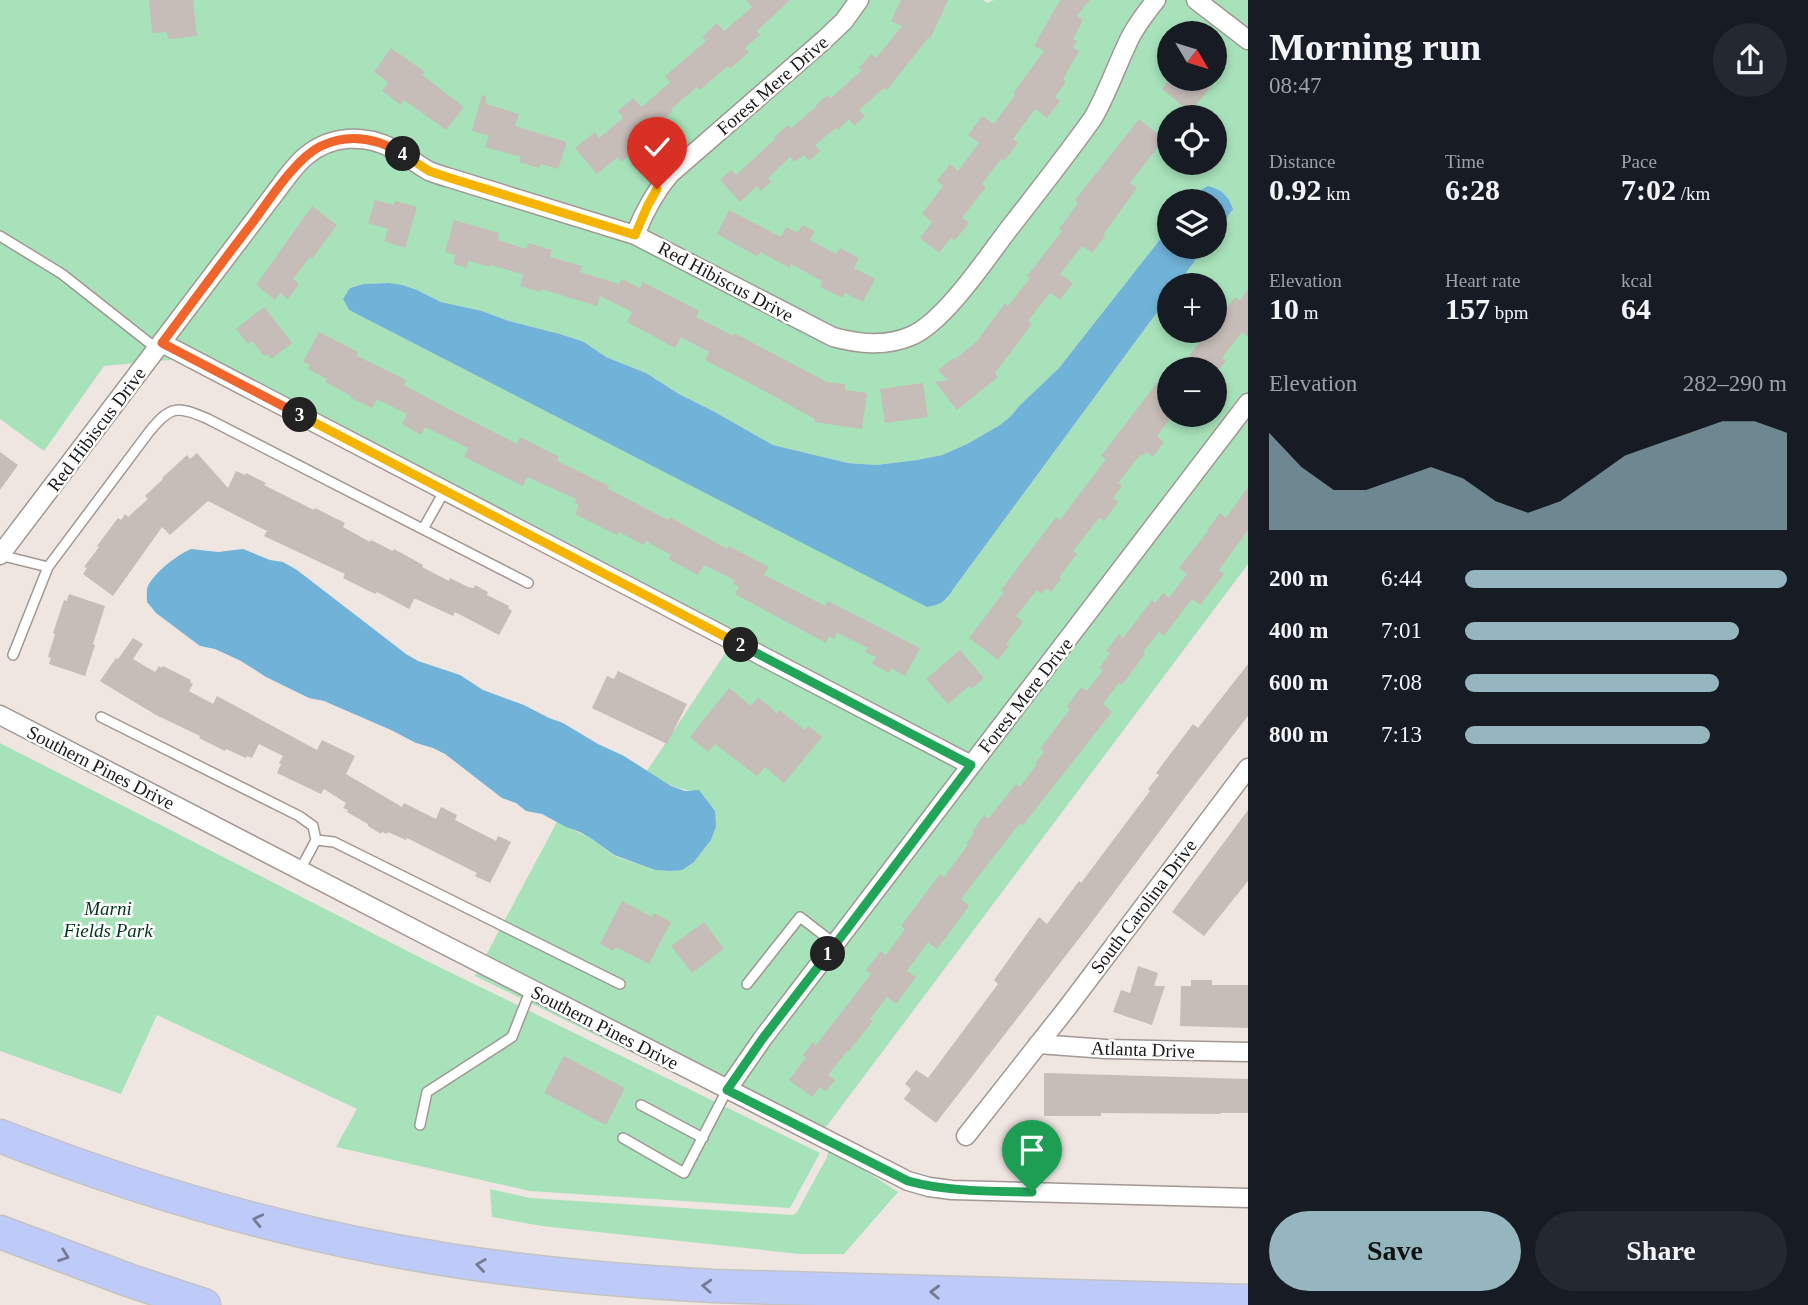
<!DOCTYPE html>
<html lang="en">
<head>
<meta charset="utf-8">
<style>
  :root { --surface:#171b24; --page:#242831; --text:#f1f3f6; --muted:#9ea1a6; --accent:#95b6be }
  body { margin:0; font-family:Georgia,serif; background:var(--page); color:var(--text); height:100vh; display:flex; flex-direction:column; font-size:26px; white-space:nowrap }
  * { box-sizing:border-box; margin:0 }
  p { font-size:23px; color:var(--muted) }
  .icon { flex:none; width:38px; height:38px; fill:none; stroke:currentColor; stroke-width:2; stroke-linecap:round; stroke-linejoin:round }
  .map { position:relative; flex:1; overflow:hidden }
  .drawer { display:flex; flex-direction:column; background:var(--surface); width:560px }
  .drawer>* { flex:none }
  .needle { width:46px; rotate:128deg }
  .fabs { position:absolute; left:1157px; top:21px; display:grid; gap:14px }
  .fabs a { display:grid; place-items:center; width:70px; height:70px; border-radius:50%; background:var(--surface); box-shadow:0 4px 10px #0003; font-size:35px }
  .pin { position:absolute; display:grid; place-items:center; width:60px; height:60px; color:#fff; margin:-72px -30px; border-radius:50% 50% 50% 0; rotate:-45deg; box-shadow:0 0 7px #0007 }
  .pin .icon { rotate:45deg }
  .km { position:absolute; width:35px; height:35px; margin:-18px; border-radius:50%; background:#222; color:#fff; font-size:19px; line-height:35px; text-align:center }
  .round { display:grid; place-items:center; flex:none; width:74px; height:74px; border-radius:37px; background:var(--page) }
  .overview { display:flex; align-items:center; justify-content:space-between; height:119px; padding:0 21px }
  h1 { font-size:38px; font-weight:700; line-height:52px }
  .metrics { display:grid; grid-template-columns:repeat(3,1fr); gap:10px; height:119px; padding:7px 21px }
  .metrics div { display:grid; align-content:center }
  .metrics b { font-size:30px; font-weight:700 }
  .metrics small { font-size:19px; font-weight:400 }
  .metrics p { font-size:19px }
  .chart { height:196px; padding:14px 21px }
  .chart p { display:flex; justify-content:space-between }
  .chart svg { width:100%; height:126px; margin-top:7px; fill:var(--accent); opacity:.7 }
  .action { display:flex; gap:14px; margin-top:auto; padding:14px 21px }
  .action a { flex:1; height:80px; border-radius:42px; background:var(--accent); color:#111; font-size:28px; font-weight:700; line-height:80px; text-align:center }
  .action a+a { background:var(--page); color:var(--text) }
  ul { padding:0 21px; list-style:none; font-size:23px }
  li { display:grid; grid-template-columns:112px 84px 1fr; align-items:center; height:52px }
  li i { height:18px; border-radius:9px; background:var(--accent) }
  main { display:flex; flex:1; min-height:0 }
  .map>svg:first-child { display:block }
  .green { fill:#a8e2ba; fill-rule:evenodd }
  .water { fill:#71b3d8 }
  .building { fill:#c6bdb8 }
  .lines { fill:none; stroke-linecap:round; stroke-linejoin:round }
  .lane-casing { stroke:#a19793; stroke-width:12 }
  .street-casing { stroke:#a19793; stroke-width:21 }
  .highway-casing { stroke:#c4c3c3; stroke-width:35 }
  .lane { stroke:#fff; stroke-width:9 }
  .street { stroke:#fff; stroke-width:18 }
  .highway { stroke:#becbf8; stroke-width:32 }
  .oneway { stroke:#767b93 }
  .split-1-casing { stroke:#fff; stroke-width:14 }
  .split-2-casing { stroke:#fff; stroke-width:14 }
  .split-3-casing { stroke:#fff; stroke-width:14 }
  .split-4-casing { stroke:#fff; stroke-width:14 }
  .split-5-casing { stroke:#fff; stroke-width:14 }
  .split-1 { stroke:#22a559; stroke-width:9 }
  .split-2 { stroke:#22a559; stroke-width:9 }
  .split-3 { stroke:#f5b400; stroke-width:9 }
  .split-4 { stroke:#f0652b; stroke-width:9 }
  .split-5 { stroke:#f5b400; stroke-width:9 }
  .labels { text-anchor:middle; stroke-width:5; stroke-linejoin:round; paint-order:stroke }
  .street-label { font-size:19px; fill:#1d1918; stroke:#fff }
  .park-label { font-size:19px; font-style:italic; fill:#03361c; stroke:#fff }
</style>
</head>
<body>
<main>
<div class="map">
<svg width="1248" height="1305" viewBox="0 0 1248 1305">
  <rect width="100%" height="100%" fill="#efe5e1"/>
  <path class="green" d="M0,0H983L987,3L994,0H1248V564L817,1139L898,1192L844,1254H800L542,1226L492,1217L490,1189L530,1198L793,1215L797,1212L827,1157L828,1152L823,1146L475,976L557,822L592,839L614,856L655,870L669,871L694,862L711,840L715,811L699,791C678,791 663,783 647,771L730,646L191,358L104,366L44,451L0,419ZM1169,33H1214V79H1169ZM1169,117H1214V163H1169ZM1197,192L1232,210L1215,234L1214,247H1205L1177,285H1214V331H1169V296L954,588L947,599L926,606L349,310L343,299L350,288L363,284L389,283L417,290L441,302L482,311L509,321L560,334L584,342L606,357L646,373L679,394L715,412L773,445L848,463L876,465L917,460L942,455L967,444L1000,425L1011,416L1019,406L1059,368L1169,228V201H1190ZM1169,369H1214V415H1169Z
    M0,743L429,962L820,1153L790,1208L530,1191L336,1147L357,1109L157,1015L121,1094L0,1051Z"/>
  <path class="water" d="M1208,186C1222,190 1228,195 1233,209L1215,234L1214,201H1190L1197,192Z
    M1169,228V247H1205L1177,285H1169V296L954,588C947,600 941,605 927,607L349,310L343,299L350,288L363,284L389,283L402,285L417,290L441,302L482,311L509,321L560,334L584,342L606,357L646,373L679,394L715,412L773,445L848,463L876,465L917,460L942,455L967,444L1000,425L1011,416L1019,406L1059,368Z
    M191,549L218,552L243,549L270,560L283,562L297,570L406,654L418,661L460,675L483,690L524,705L549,718L563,723L598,744L624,756L671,786L685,791L699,790L715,811L716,826L711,840L694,862L682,870L669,871L655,870L614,855L592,839L580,832L566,827L542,814L526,811L516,803L502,798L445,754L433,748L416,743L391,730L324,701L309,698L266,677L241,661L215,649L200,646L156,613L147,602C147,597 146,590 148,586C155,572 177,555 191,549Z"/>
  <path class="building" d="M149,0H193L197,36L169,39L166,32L152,33Z
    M746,0H790L757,31L760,35L745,48L749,52L730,69L728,66L700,90L697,87L671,109L673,111L658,124L662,128L645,143L621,162L618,157L597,174L575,148L595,132L599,138L623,118L618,111L633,98L642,107L670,82L665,76L706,41L702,37L717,23L724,31L752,7Z
    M901,0H948L930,39L928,38L887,90L884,88L859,110L865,116L854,126L849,119L838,130L836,128L815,145L820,151L809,161L804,155L794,162L790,157L768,178L771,182L761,191L757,186L740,202L720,180L731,170L736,175L775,139L774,137L788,125L791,128L817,106L816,105L827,95L831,98L862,70L859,68L871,54L876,58L902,26L891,21Z
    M1060,0H1090L1077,16L1083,20L1073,39L1077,41L1073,48L1079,51L1063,79L1066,82L1055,97L1060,101L1047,118L1035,109L1013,139L1018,143L1004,161L1001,159L982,184L986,187L962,218L969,223L955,240L951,238L939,253L920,238L932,222L922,214L943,186L937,181L950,164L958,171L979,143L968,135L982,116L994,124L1015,95L1013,93L1044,51L1034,46Z
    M391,48L425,72L422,75L464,107L446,130L404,100L401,105L382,91L388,82L374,72Z
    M1170,79H1217L1190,112L1162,89Z
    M482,95L486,96V104L519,114L515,126L567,142L558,169L541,164L539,168L519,162L521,157L485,147L489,136L472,131Z
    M1139,119L1164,139L1130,183L1137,188L1103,235L1105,236L1092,253L1082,246L1060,274L1073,283L1060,300L1050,293L1028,321L1032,324L995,373L998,377L957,410L935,382L947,380L938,370L953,358L954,360L977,341L1005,303L1008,306L1030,278L1027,276L1062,231L1059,229L1078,203L1075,200Z
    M375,200L394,205L395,201L417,207L405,248L384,241L388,229L368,223Z
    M312,206L337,225L312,259L310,257L293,279L299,284L288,299L280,293L275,300L256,285Z
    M729,210L781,237L786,227L798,233L802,225L815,231L810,240L836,254L840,248L859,258L854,268L875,279L863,302L845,293L843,298L820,287L822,281L791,264L790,268L760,252L758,257L717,234Z
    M454,220L499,233L498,240L526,249L528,243L552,250L550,257L582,266L580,272L619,284L622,279L640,288L643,282L699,311L696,317L733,336L734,333L827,382L845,384V390L867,393L862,429L814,422L815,419L755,386L705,360L709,352L681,337L675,348L627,322L632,312L600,296L597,306L541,289L540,292L520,286L523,274L490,265V267L468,261L467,268L453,264L455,255L445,252Z
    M1248,289V337L1242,332L1222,358L1226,361L1219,369H1186L1191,362L1187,359L1207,332L1214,331V324L1235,297L1240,301Z
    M264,307L292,343L271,359L267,354L264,356L252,341L248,344L236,329Z
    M319,332L358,352L357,356L406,380L404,385L460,415L517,444L520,437L559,457L557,461L609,486L608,489L668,520L670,517L727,549L729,546L769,567L764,575L825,606L828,601L920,648L905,676L891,668L889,673L872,664L876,657L865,652L868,648L837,633L834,639L829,636L826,643L768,612L735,594L739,587L733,584L735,580L704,565L698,575L668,559L671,555L646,541L644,545L619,532L617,535L575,514L579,505L575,503L576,499L527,477L523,486L482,466L464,457L468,448L425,427L421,435L402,424L407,414L377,399L372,408L351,398V396L325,382L327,379L308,369L310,365L303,362Z
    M1169,367V420L1157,436L1164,442L1153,457L1146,452L1143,456L1141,454L1118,483L1122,486L1113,498L1118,502L1104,521L1099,518L1073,551L1077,554L1059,577L1061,579L1051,592L1046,588L1042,594L1037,590L1016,616L1023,622L1006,644L1009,646L998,660L969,638L1004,592L1001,590L1056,517L1060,520L1106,459L1101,456Z
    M923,383L928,417L885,423L880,389Z
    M0,452L18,465L0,490Z
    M197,453L228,488L236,471L245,475L246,473L266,483L264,485L314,510L315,508L345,523L343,527L370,542L371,540L393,551L394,549L423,565L422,567L449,581L450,578L468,587L474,588L475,585L488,592L487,595L509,606L508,608L512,611L499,635L455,612L453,616L416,599H414L409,609L377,592L375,594L343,578L345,574L264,536L267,531L208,501L170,535L162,527L113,596L83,574L87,568L84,567L99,547L97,546L118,518L121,520L125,514L128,517L148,499L145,496L163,479L162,478L187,455L190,459Z
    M1248,487V530L1219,570L1224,574L1200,605L1192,599L1164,636L1159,632L1143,652L1145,654L1122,685L1119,683L1103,704L1112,712L1023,825L1020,823L961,899L969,906L958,921L937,949L928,942L907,971L916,977L896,1004L887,997L870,1019L873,1021L849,1051L848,1050L828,1075L835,1080L826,1091L820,1087L812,1097L789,1080L806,1058L803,1055L813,1042L816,1045L871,974L866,970L881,951L886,955L905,929L901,926L940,874L944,877L968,845L966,844L974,833L972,832L984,815L988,819L1016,784L1020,787L1037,764L1035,763L1044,752L1040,749L1070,709L1067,706L1081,687L1087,691L1103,670L1099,668L1110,653L1106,651L1119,634L1123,638L1152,600L1155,603L1163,593L1169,598L1187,574L1179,568L1208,531L1207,530L1220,513L1226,518Z
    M69,594L105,606L93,644L95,645L85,676L49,664L51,658L48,657L55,634L53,633L64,600L67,601Z
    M133,638L143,644L133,659L155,672L159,666L162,668L163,666L191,680L190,682L193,684L189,691L213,704L217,696L317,750L322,740L355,756L346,774L402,807L404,803L436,819L441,807L457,815L455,820L496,841L498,836L511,842L490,883L475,876L477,873L407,838L406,840L388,832L387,834L382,832L381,834L368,826V824L347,812L348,810L343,808L346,803L324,789L321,794L277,773L281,764L279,763L283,756L259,744L252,758L247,756L246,758L226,749L225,751L199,738L200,736L156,715L103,683L100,681L116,658L118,659Z
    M960,650L984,678L971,689L969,686L948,704L926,679Z
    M1248,664V716L1186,796L1088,927L936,1123L904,1099L911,1089L905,1084L916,1070L928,1078L998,984L994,980L1039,917L1047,924L1079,881L1081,883L1150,791L1148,789L1159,775L1156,773L1193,724L1198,728Z
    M618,671L687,704L667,744L592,708L607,676L614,679Z
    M729,688L751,706L758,697L777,713L779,710L805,730L809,726L822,737L784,783L765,767L757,776L715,744L708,752L690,737Z
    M1248,810V881L1204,936L1172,912Z
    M622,901L652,917L654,913L671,922L649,964L616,947L613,951L600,944Z
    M704,922L724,949L692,973L671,946Z
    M1138,966L1158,973L1154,986H1165L1152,1025L1113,1012L1121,990L1130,993Z
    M1191,980H1212V985H1248V1028L1180,1026L1181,986H1191Z
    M564,1056L625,1088L606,1125L544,1093Z
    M1044,1073L1248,1079V1113H1221L1220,1114L1101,1113V1116H1044Z"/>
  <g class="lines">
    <g class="lane-casing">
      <path id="lane" d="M0,236L62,274L157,349
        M423,529L445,490
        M0,555L48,567
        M13,655L48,567L149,432C170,406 177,405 208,419L528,583
        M101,717L299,816L313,826L316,840L300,870
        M316,840L334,842L620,984
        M747,984L800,917L835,944
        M641,1105L703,1138
        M420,1125L427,1092L512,1037L531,989
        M623,1138L684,1173L727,1090"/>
    </g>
    <g class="street-casing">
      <path id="street" d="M1196,0L1248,40
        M635,235C644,212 654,193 670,174L824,40L844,21L859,0
        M162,343L971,765
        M0,555L275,193C284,181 294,166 306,156C331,135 364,134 392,148C405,154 416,164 429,171C436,174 443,176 450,178L635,235L833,337C859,344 885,347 911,336C944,322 986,259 1008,230C1037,193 1066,156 1093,118C1107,94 1116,67 1128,42C1135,26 1146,13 1156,0
        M0,715L439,942L908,1181L929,1187L952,1190L1248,1198
        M1038,1044L1106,1049L1248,1052
        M727,1090L763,1038L1248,403
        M966,1136L1067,1008L1248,768"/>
    </g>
    <g class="highway-casing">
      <path id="highway" d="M0,1136C145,1193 295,1236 449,1260C536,1274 624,1281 713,1286L1248,1301
        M0,1232L128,1280L204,1305"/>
    </g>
    <use href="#lane" class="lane"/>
    <use href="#street" class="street"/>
    <use href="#highway" class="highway"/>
  </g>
  <defs><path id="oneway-chevron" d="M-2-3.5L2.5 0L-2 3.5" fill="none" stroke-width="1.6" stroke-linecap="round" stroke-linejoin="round" transform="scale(1.75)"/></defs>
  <g class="oneway">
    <use href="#oneway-chevron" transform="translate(258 1220) rotate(-167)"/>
    <use href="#oneway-chevron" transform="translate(64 1256) rotate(20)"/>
    <use href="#oneway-chevron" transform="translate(481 1265) rotate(-172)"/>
    <use href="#oneway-chevron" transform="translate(707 1286) rotate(-177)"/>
    <use href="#oneway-chevron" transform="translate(935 1292) rotate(-178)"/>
  </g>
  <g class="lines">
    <g class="split-1-casing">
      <path id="split-1" d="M828,954L763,1038L727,1090L908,1181C948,1192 990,1191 1032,1192"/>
    </g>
    <g class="split-2-casing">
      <path id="split-2" d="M741,645L971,765L828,954"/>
    </g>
    <g class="split-3-casing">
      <path id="split-3" d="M300,415L741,645"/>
    </g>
    <g class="split-4-casing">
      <path id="split-4" d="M300,415L162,343C192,303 222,262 253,222C270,199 296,158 321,146C349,133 377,138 403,154"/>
    </g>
    <g class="split-5-casing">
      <path id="split-5" d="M403,154L429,171L450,178L635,235L648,205L657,189"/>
    </g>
    <use href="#split-1" class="split-1"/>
    <use href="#split-2" class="split-2"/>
    <use href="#split-3" class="split-3"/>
    <use href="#split-4" class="split-4"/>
    <use href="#split-5" class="split-5"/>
  </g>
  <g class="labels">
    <g class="street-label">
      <text transform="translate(772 85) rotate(-41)" y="7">Forest Mere Drive</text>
      <text transform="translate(726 281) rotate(28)" y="7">Red Hibiscus Drive</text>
      <text transform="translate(96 429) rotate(-53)" y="7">Red Hibiscus Drive</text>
      <text transform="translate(1025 695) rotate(-52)" y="7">Forest Mere Drive</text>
      <text transform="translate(101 767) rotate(27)" y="7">Southern Pines Drive</text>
      <text transform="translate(1143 906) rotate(-53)" y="7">South Carolina Drive</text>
      <text transform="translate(605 1027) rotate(27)" y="7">Southern Pines Drive</text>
      <text transform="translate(1143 1049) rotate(2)" y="7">Atlanta Drive</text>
    </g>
    <g class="park-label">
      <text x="108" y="915">Marni<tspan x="108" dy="22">Fields Park</tspan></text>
    </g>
  </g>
</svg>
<div class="fabs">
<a><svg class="needle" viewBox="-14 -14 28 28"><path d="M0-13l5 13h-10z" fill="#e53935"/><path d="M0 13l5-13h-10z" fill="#9ea1a6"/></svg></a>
<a><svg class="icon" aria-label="locate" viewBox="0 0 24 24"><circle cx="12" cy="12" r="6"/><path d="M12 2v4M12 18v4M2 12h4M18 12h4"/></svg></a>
<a><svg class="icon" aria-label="layers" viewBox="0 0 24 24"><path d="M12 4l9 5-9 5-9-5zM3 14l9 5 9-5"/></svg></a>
<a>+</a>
<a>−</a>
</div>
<div class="pin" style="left:1032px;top:1192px;background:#1e9e55"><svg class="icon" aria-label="arrive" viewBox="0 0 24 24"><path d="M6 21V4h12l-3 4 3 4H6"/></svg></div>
<div class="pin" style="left:657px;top:189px;background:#d93025"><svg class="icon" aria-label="check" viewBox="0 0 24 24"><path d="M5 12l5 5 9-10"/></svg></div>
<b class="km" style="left:828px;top:954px">1</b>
<b class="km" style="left:741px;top:645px">2</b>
<b class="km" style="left:300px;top:415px">3</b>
<b class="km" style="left:403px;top:154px">4</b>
</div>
<section class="drawer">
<div class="overview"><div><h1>Morning run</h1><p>08:47</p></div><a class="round"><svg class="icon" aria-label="share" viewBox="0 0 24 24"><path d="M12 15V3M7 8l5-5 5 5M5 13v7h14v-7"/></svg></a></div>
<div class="metrics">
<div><p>Distance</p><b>0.92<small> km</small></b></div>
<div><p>Time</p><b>6:28</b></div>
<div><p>Pace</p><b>7:02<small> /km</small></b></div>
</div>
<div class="metrics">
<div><p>Elevation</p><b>10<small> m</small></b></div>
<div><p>Heart rate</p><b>157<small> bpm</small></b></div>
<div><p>kcal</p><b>64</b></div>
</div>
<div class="chart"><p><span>Elevation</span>282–290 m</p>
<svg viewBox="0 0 160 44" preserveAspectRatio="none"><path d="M0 44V10L10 22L20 30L30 30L40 26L50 22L60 26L70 34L80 38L90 34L100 26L110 18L120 14L130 10L140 6L150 6L160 10V44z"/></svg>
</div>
<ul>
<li><b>200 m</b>6:44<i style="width:100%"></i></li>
<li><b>400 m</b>7:01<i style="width:85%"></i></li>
<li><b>600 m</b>7:08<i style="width:79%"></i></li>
<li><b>800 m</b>7:13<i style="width:76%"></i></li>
</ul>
<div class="action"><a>Save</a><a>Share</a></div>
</section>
</main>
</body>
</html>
